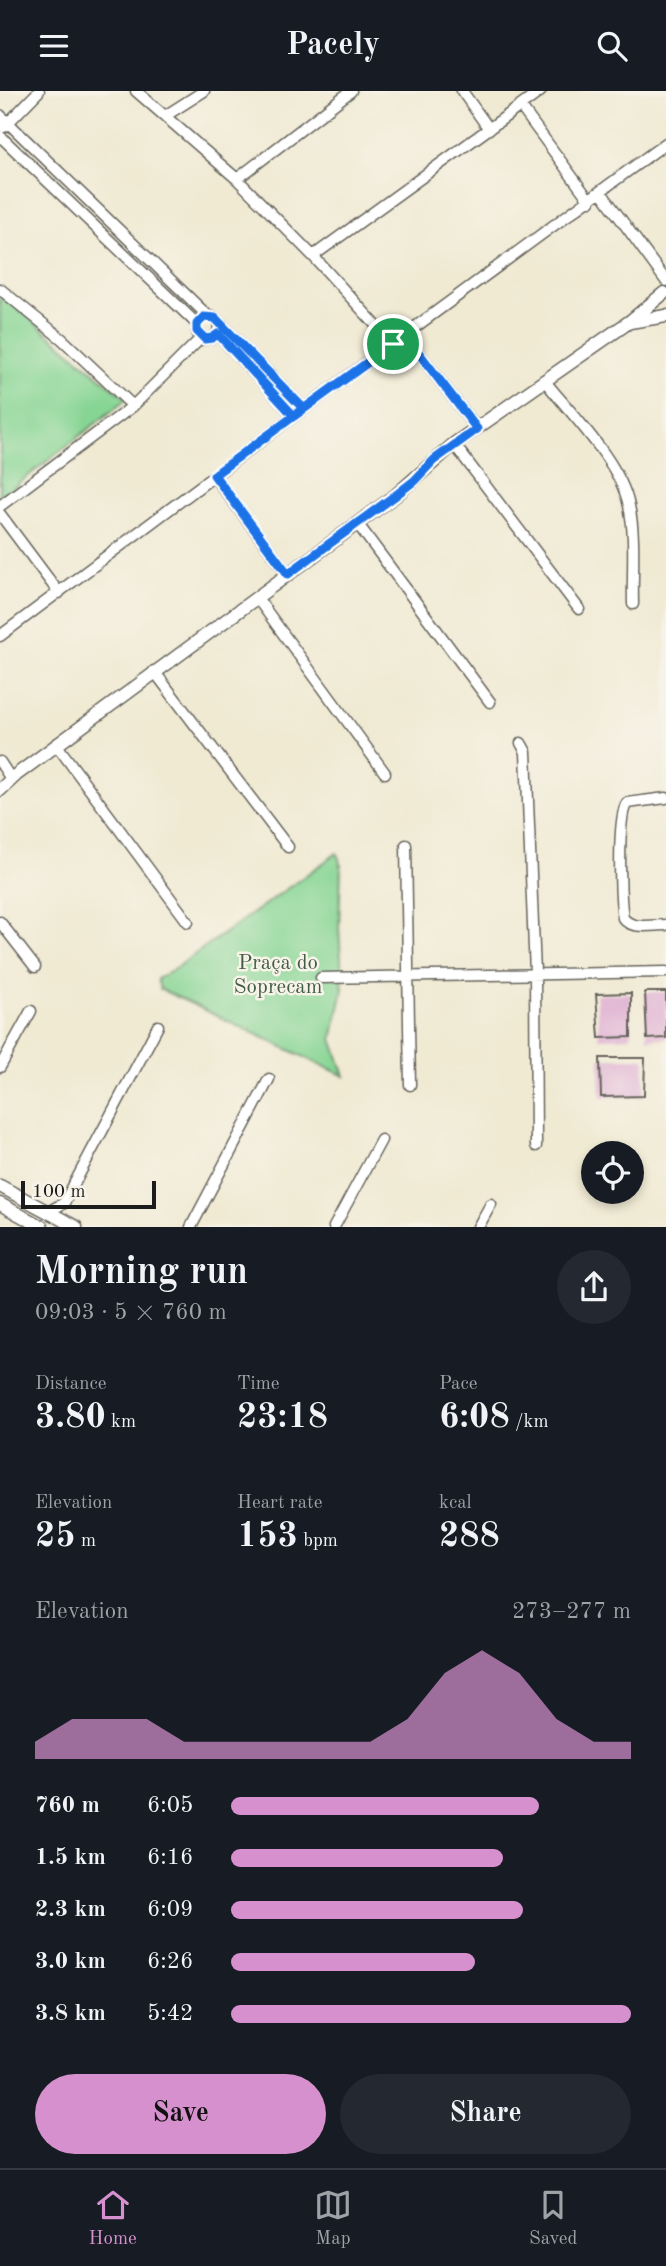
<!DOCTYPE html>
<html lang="en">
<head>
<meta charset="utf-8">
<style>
  :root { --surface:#171b24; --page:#242831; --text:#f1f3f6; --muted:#9ea1a6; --line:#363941; --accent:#d690ce }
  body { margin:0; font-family:"Old Standard TT",serif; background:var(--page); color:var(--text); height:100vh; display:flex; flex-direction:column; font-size:26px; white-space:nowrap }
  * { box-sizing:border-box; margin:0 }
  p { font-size:23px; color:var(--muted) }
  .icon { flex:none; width:38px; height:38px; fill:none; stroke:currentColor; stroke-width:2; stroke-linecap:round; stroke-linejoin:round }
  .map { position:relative; height:1136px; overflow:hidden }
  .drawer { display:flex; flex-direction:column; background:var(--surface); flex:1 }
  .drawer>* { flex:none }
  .controls { position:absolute; left:581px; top:1050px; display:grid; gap:14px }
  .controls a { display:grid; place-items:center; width:63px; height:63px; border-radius:50%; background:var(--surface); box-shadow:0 4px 10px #0003; font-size:35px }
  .scale { position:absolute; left:21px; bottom:18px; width:135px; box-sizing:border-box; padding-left:7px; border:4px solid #1c1c1c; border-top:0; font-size:19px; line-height:24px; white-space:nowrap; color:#1c1c1c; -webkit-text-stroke:5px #f7f3e8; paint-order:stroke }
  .pin { position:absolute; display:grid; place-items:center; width:60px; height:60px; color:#fff; margin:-30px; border:4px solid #fff; border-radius:50%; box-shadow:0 2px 7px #0007 }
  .round { display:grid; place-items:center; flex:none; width:74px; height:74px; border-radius:37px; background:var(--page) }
  .head { display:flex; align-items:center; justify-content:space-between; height:119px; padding:0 35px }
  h1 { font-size:38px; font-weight:700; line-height:52px }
  .stats { display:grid; grid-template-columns:repeat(3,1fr); gap:10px; height:119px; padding:7px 35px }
  .stats div { display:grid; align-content:center }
  .stats b { font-size:35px; font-weight:700 }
  .stats small { font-size:19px; font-weight:400 }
  .stats p { font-size:19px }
  .chart { height:196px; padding:14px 35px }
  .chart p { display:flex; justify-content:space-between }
  .chart svg { width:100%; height:126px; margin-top:7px; fill:var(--accent); opacity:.7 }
  .button { display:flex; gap:14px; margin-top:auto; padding:14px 35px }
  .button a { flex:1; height:80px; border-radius:42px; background:var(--accent); color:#111; font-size:28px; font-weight:700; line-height:80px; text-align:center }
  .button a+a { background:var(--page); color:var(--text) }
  ul { padding:0 35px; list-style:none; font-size:23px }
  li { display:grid; grid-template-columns:112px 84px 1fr; align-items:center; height:52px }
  li i { height:18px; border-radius:9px; background:var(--accent) }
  header { display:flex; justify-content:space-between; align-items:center; height:91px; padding:0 35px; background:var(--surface); font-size:32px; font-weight:700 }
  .tabs { display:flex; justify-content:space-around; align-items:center; height:98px; border-top:2px solid var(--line); background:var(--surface); font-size:19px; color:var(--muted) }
  .tabs a { display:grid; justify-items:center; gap:4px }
  .tabs .on { color:var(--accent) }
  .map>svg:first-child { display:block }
  .green { fill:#87d594; stroke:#527858; stroke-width:2 }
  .building { fill:#dda8d1 }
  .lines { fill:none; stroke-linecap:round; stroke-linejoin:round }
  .minor-casing { stroke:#66645c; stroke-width:13 }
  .tertiary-casing { stroke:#66645c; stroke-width:15 }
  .minor { stroke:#fff; stroke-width:10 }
  .tertiary { stroke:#fff; stroke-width:12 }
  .route-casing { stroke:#fff; stroke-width:14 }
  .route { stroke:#1a73e8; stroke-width:9 }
  .labels { text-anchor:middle; stroke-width:5; stroke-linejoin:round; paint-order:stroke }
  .park-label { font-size:21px; fill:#415d46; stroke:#f7f3e8 }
</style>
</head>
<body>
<header><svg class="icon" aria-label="menu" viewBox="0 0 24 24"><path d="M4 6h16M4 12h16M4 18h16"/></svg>Pacely<svg class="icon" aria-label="search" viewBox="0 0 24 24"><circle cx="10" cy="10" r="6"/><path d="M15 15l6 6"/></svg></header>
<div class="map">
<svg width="666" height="1136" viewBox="0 0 666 1136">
  <rect width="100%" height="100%" fill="#f7f3e8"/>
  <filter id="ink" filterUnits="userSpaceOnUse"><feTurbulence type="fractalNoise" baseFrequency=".0143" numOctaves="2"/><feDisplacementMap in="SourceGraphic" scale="14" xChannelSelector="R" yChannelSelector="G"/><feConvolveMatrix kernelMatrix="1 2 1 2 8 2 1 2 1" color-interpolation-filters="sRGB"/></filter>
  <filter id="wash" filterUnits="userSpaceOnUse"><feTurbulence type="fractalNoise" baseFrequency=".00686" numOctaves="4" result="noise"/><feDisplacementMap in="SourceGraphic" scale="28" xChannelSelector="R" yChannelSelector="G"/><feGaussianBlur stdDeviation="1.57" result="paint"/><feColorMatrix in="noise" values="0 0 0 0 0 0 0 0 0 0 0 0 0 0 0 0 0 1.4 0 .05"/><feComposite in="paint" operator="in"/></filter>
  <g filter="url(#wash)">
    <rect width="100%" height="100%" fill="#f0ead3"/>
    <path class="green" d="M0,203L127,308L0,407Z
      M337,762L341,775L339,837L343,899L332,948L345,985L160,898L157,888L170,881Z"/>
    <g id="blocks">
      <path class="building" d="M645,901H666V947L647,948Z
        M631,902V946L599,947L596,903Z
        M600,967H645L644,1005L601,1006Z"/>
    </g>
  </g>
  <g filter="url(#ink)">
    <use href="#blocks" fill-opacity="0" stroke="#66645c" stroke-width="2"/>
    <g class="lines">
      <g class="minor-casing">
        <path id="minor" d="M136,0L237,88L313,165L393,253
          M462,0L489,38
          M521,16L590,110
          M0,24L208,225
          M165,25L204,0
          M4,36L39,0
          M0,45L197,233
          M237,88L351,0
          M601,101L666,190
          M313,165L541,0
          M0,198L62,248L133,315
          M202,227L208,225L215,227L303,317
          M197,241L205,248L212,247L218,243L219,233
          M218,243L294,325
          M405,244L477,338
          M544,289C572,324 620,371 629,415C636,446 632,481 633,513
          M454,353L579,518
          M214,385L288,483
          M0,415L133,315L202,246
          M0,423L59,502
          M357,432L490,611
          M257,507L385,682
          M0,545L294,325L666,52
          M154,580L288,756
          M521,652L526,661L535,882L536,1055
          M56,653L188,831
          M0,671L11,688
          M666,707L627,712C617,724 620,808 623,827C632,839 652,834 666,834
          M406,754L410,994
          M0,831L35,876
          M321,887L666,881
          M0,976L31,920
          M48,1121L64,1112L158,935
          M191,1136L269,988
          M334,1136L381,1049
          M478,1136L491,1113"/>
      </g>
      <g class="tertiary-casing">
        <path id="tertiary" d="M630,231L666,225
          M0,699L16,684L396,404L454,353L629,231L664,202
          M0,1095L76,1136
          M0,1113L42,1136"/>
      </g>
      <use href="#minor" class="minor"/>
      <use href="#tertiary" class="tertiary"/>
    </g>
  </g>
  <g class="lines" filter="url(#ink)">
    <g class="route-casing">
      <path id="route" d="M393,253L294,325L218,243L212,247L205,248L197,240V233L204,226L215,227L303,317L294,325L214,384L288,483L396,404L414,390L434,369L477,338L405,244L393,253"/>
    </g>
    <use href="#route" class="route"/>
  </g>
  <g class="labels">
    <g class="park-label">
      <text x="278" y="878">Praça do<tspan x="278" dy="24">Soprecam</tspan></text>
    </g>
  </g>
</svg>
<div class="controls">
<a><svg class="icon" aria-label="locate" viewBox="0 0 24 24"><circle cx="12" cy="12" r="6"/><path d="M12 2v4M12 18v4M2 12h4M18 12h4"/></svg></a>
</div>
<div class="scale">100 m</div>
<div class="pin" style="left:393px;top:253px;background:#1e9e55"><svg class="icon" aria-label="arrive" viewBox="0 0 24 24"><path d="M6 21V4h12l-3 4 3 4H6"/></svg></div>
</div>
<section class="drawer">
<div class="head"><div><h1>Morning run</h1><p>09:03 · 5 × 760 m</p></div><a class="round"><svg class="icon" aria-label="share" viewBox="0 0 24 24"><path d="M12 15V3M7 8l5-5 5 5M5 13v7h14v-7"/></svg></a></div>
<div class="stats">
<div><p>Distance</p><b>3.80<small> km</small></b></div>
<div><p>Time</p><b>23:18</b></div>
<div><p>Pace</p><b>6:08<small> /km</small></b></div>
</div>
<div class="stats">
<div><p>Elevation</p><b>25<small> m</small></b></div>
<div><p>Heart rate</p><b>153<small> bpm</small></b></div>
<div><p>kcal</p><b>288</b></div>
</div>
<div class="chart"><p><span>Elevation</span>273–277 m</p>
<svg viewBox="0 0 160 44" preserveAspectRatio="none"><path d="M0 44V38L10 30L20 30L30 30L40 38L50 38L60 38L70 38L80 38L90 38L100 30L110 14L120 6L130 14L140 30L150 38L160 38V44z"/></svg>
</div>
<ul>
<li><b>760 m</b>6:05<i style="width:77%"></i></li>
<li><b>1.5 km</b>6:16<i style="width:68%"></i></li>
<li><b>2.3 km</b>6:09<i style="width:73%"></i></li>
<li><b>3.0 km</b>6:26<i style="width:61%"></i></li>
<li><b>3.8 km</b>5:42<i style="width:100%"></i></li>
</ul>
<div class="button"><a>Save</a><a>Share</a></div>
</section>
<nav class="tabs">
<a class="on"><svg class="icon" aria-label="home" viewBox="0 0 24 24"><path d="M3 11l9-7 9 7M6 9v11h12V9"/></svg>Home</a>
<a><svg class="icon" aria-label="map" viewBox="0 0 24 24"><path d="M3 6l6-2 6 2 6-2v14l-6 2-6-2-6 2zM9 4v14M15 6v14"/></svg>Map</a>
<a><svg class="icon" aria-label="saved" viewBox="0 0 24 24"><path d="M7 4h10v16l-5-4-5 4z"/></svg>Saved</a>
</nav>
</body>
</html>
